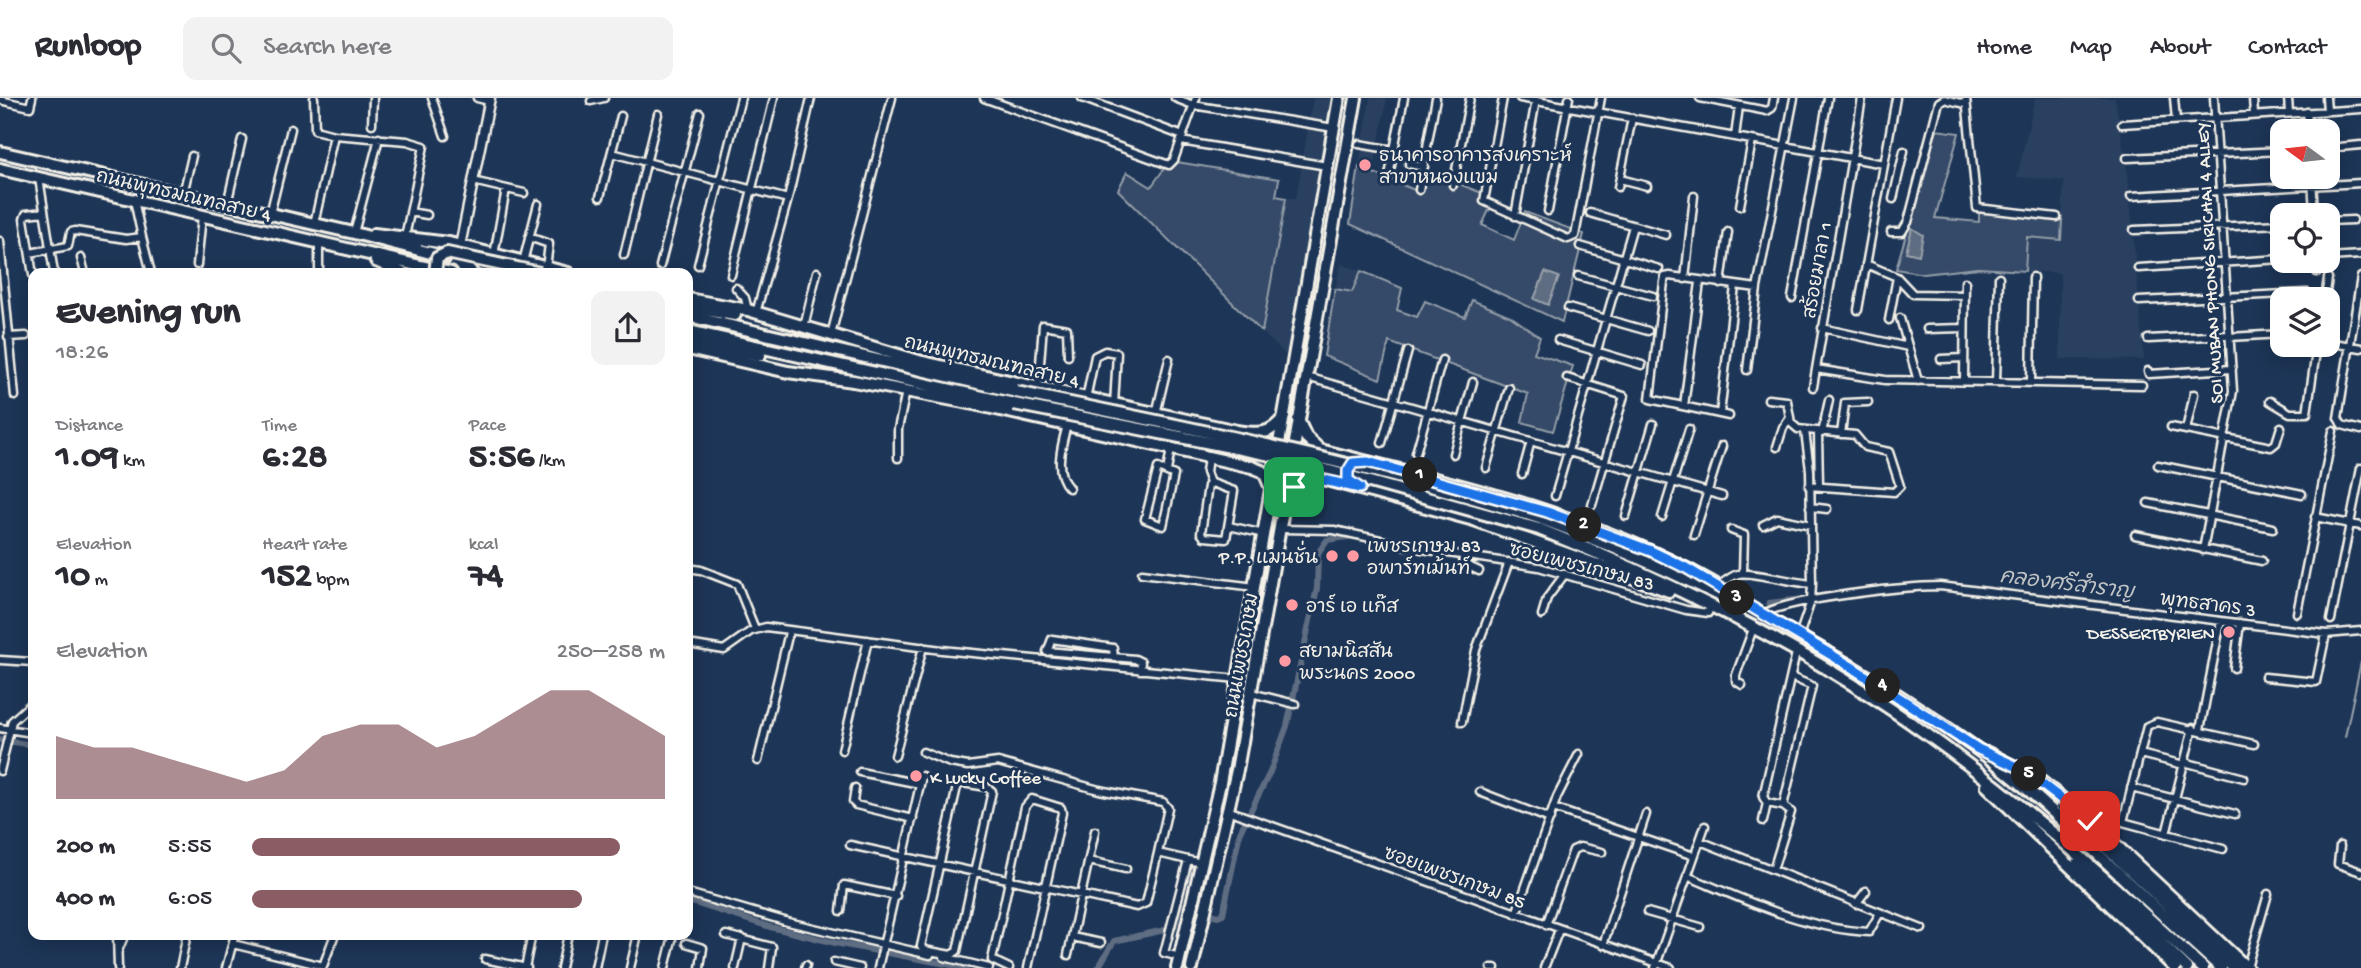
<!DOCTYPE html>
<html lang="en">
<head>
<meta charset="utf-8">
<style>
  :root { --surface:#fff; --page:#f2f2f3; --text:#2b2b33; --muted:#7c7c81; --line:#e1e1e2; --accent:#8a5d65 }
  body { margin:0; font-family:"Gochi Hand","Playpen Sans Thai",sans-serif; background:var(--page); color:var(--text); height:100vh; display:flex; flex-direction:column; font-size:26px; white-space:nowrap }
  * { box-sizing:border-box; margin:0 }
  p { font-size:23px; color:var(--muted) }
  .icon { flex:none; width:38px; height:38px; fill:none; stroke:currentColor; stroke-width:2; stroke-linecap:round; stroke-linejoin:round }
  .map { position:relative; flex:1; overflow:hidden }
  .side { position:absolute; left:28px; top:170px; width:665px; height:672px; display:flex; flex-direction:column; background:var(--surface); border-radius:14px; box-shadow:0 4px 18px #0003 }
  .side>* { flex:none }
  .needle { width:46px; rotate:285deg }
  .fabs { position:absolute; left:2270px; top:21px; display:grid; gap:14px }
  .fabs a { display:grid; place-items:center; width:70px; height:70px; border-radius:14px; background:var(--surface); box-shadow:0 4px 18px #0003; font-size:35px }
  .pin { position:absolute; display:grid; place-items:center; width:60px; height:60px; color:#fff; margin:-30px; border-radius:14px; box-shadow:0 4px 10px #0006 }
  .km { position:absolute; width:35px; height:35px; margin:-18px; border-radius:50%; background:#222; color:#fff; font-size:19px; line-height:35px; text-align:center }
  .round { display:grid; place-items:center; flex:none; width:74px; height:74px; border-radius:14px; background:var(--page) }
  .overview { display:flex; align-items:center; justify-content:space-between; height:119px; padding:0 28px }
  h1 { font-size:38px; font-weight:700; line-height:52px }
  .stats { display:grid; grid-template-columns:repeat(3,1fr); gap:10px; height:119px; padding:7px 28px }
  .stats div { display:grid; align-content:center }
  .stats b { font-size:35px; font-weight:700 }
  .stats small { font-size:19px; font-weight:400 }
  .stats p { font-size:19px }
  .chart { height:196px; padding:14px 28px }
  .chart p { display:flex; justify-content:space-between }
  .chart svg { width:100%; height:126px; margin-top:7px; fill:var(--accent); opacity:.7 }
  ul { padding:0 28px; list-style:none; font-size:23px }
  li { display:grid; grid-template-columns:112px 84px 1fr; align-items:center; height:52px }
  li i { height:18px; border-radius:9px; background:var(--accent) }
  header { display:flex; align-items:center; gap:42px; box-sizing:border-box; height:98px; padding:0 35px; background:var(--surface); border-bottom:2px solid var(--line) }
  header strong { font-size:33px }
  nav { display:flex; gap:38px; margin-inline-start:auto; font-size:24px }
  .search { width:490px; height:63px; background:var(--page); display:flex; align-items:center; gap:18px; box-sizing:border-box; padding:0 24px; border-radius:14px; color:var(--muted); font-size:26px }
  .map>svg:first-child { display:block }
  .built { fill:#2a4060 }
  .green { fill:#354a67; stroke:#949ea8; stroke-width:2 }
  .water { fill:#5e6d82; stroke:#9aa2ab; stroke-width:2 }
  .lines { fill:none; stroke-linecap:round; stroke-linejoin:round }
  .stream { stroke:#9aa2ab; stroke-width:2 }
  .canal { stroke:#5e6d82; stroke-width:6 }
  .minor-casing { stroke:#f4f1e8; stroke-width:11 }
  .tertiary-casing { stroke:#f4f1e8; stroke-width:13 }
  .primary-casing { stroke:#f4f1e8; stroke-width:16 }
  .minor { stroke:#1d3557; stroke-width:6 }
  .tertiary { stroke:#1d3557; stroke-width:8 }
  .primary { stroke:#1d3557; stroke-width:10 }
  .primary-bridge-casing { stroke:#f4f1e8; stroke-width:16; stroke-linecap:butt }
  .primary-bridge { stroke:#1d3557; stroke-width:10 }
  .route-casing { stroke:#fff; stroke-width:14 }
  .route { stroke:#1a73e8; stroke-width:9 }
  .poi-dot { fill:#ff9aa2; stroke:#1d3557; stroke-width:2.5 }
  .labels { text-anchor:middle; stroke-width:6; stroke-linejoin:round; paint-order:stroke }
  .poi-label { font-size:19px; fill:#f4f1e8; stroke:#1d3557; text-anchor:start }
  .street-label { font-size:19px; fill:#f4f1e8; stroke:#1d3557 }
  .water-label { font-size:21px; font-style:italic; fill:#c0c3c4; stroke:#1d3557 }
</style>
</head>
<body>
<header>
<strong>Runloop</strong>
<div class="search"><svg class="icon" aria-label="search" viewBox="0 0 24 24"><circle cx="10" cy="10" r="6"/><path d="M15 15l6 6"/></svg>Search here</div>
<nav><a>Home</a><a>Map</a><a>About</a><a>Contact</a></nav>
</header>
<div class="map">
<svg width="2361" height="870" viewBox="0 0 2361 870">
  <rect width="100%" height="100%" fill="#1d3557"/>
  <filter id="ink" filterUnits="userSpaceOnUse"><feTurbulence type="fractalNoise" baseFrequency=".0143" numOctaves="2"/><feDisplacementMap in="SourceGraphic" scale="14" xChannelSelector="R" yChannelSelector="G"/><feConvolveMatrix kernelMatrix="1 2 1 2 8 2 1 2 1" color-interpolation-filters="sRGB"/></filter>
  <g filter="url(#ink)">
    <path class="built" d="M1313,0H1336L1290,255H1284L1262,234L1286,100H1296Z
      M1370,0H1387L1373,75L1359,69Z
      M2035,0H2115L2128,77L2144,262L2060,261V175L2025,173L2027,138L2061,141L2064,83L2017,79Z
      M1341,166L1361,173L1352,195L1335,191Z"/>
    <path class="green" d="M1346,0H1352L1293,316L1305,216Z
      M1936,32L1959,35L1935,120L1979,124V114L2062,122L2061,142L2027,139L2025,173L1978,170L1923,176L1896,171Z
      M1177,64L1279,81L1276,98L1286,100L1262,234L1118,92L1127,74L1151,89L1166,68L1173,69Z
      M1359,69L1417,93L1421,71L1482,95L1493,104L1482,127L1514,142L1525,114L1584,136L1562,224L1350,126Z
      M1361,173L1402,190L1397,212L1417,219L1425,203L1465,219L1472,202L1510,218L1540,239L1534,255L1573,268L1553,333L1522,324L1528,296L1389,244L1380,281L1324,258L1335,191L1352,194Z"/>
    <path class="water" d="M1912,130L1923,137L1919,157L1906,154Z
      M1545,174L1559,179L1548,207L1534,201Z"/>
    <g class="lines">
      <path class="stream" d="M2345,639L2361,564"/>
      <path class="canal" d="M1890,489L1932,486
        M1769,505L1803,501
        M0,642L33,647
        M688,803L770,829L840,846L967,870
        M1098,870L1114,843L1174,830L1180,807L1218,818L1223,816L1240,734L1270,674L1287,628L1317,490L1318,455L1327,442L1354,438"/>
      <g class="minor-casing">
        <path id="minor" d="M432,0L445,38
          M477,0L489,3
          M984,0L1169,67L1174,62L1196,0
          M1082,0L1183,38
          M1175,0L1193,7L1334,30
          M1503,0L1484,103L1568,141L1575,138L1601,0
          M1520,0L1884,66
          M1700,0L1767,13L1772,10L1774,0
          M1966,0L1977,110L2057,119
          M2174,0L2176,22
          M2253,0L2254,17
          M2288,0L2289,15
          M2326,0L2327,12
          M0,2L30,9L32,0
          M591,3L604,0
          M2307,14L2309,33
          M372,26L373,0
          M2122,26L2361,11
          M334,37L407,43L424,48L405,139
          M1735,39L1739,8
          M1181,43L1327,68
          M1359,46L1394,52
          M2328,50L2361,47
          M612,55L788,101
          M2127,60L2282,53
          M1409,66L1424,69
          M1389,78L1404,0
          M2312,79L2314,117
          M39,80L54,175
          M1620,81L1647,88
          M473,83L524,95
          M1453,87L1470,0
          M1618,89L1632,20
          M1419,92L1436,0
          M183,96L192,58
          M2131,98L2361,85
          M600,99L621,18
          M1893,101L1904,53
          M227,106L242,41
          M1740,108L1752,43
          M1548,113L1569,0
          M410,114L427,117
          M1590,115L1666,137
          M270,116L291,31
          M1515,118L1536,2
          M2328,123L2353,122
          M314,126L334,37L315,32L314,0
          M2134,132L2282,126
          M1891,134H1902L1908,124L1939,4L1944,1L1965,6
          M354,135L379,40
          M142,139L151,175
          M529,139L549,146L546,170
          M0,143L15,298
          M319,145V175
          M1580,148L1659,171
          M30,155L68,148L71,134L75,133L126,141L142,139L134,102
          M494,157L506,91
          M624,157L658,16
          M2328,159L2361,157
          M81,160L85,175
          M2317,163V174
          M523,164L538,106
          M1866,166L1897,179L1913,196L1965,197
          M197,167L202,118
          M698,167L741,0
          M660,168L700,15
          M2138,170L2282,161
          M33,177L24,121L26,116L44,114
          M731,177L774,0
          M1578,178L1653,198
          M2361,179L2338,320L2342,327L2361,332
          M1685,181L1694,98
          M1721,186L1728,134
          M736,190L745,200L748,212
          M1792,200L1828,0
          M2325,201L2328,180
          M2139,203L2307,195
          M1568,210L1648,233
          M1858,212L1896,0
          M756,215L788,101L811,0
          M1900,220L1918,283
          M1889,222L1897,179
          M804,229L817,174
          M1822,230L1908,249
          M1927,231L1963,230
          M831,237L892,0
          M8,239L26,238
          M2229,239L2282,236
          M2148,241L2229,237
          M1558,242L1642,267
          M2328,244L2361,250
          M1941,261L1963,260
          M1816,271L1885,282L2142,287
          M1747,272L1757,190L1794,0
          M2148,273L2149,276L2232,271
          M1307,279L1722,398
          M1567,280L1624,298L1592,407
          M1964,283L1965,184
          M2031,283L2033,179
          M1996,284L1999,179
          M1813,289L1862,0
          M1038,291L1043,227L1067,231L1068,258
          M1086,301L1095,258L1105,253L1117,255L1114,307
          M1768,301L1787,303L1791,325L1798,331L1855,337L1865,349L1889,354L1900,388L1894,394L1809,388
          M2270,303L2290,315H2307L2317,247
          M1684,308L1700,184
          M1156,316L1169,261
          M1720,316L1735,188
          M1729,318L1650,301L1664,184L1665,179L1670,178L1757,190
          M1067,327C1062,346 1053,374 1069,390
          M2171,329L2271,349L2276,345L2281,329
          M2186,332L2194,296
          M1818,334L1819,388
          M1822,335L1829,302
          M1841,336L1845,305L1868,304
          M1382,345L1408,253
          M1777,349L1783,330L1790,320
          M1416,355L1442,262
          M1453,356L1473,284
          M1208,359L1206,374L1210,385
          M898,360V331L906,293
          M2158,367L2302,396
          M1158,370L1174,377L1163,428L1145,421Z
          M1486,370L1509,290
          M1167,373L1171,351
          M1522,376L1531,343
          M1212,385L1234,393L1226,441L1204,439L1201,435L1208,388Z
          M1555,398L1633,128
          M2148,405L2273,430
          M1810,409L1827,411
          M1626,418L1653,326
          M1662,419L1689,331
          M2315,419L2361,428
          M1763,427L1777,420L1811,427
          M1229,428L1264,436
          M1281,431L1334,432L1422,451L1539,469L1686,512L1708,515L1711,508
          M1731,432L1744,437L1743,475
          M1694,437L1722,348
          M2135,437L2262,463
          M2203,452L2233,293L2214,0
          M1462,456L1464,466L1479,473
          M688,470L701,472L737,486L755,531
          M1142,475L1255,489
          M1719,488C1725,483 1731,478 1738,476C1750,473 1795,485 1812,486
          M2297,515L2333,333
          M1542,517L1547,500L1565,476
          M1762,517C1784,501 1908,488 1940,488L2326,536L2361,533
          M2331,522L2361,370
          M1799,538L1811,503L1812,486L1810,372L1805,333
          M688,546L724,552L751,533L766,529L942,552L1238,581
          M1047,553L1135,561L1141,564L1140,572
          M1047,554L1052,541L1113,550L1114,560
          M0,562L33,564
          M2234,570L2240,525
          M2265,579L2316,584L2326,536
          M1742,587L1736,583V577L1753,531
          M1251,595L1295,606
          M1462,624L1476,552L1509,464
          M0,630L33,635
          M2200,632L2221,523
          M842,652L868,542
          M923,654L950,665L968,668L998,664L1099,692L1163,704L1168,710L1158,755
          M2140,656L2184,667
          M895,658L923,549
          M758,663L789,534
          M2184,664L2244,680
          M0,673L12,623L33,604
          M860,674L920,686
          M962,685L987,689L992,693L957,853L951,857L924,852L921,848L957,689Z
          M855,690L853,704L856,707L913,721
          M2131,690L2235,716
          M1480,694L1550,721
          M1767,705L1783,708L1791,714L1773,772
          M1783,708L1812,588L1791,579
          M1553,710L1694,758
          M1230,713L1671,870
          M1763,723L1767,705L1763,699L1796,555
          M2166,736L2193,630
          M1700,743L1922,831
          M850,747L1137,809L1146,805L1158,755L1201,765
          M2340,748L2338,766L2361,774
          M2223,751L2123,724L2147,628L2157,624L2254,646
          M1089,763L1126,771
          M1687,778C1745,802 1805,831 1869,834L1880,815
          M688,795L788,824L930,857
          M1856,806L1866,793
          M841,813L844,787L896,798
          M1647,814L1700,829
          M1516,816L1557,699L1579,656
          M1546,827L1573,752L1580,749L1602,754
          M117,836L118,870
          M726,837L772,849L769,870
          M1072,839L1101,845
          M686,845L703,850L700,870
          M233,846L323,868L335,836
          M1603,847L1646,716
          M118,853L125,836
          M1068,857L1095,733
          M944,859L989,870
          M1180,859L1164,855L1188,762
          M485,861L527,870
          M834,864L860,870
          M2247,869L2268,796
          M180,870L187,836
          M226,870L235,836
          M525,870L532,836
          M561,870L568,836
          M595,870L602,836
          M630,870L638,836
          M665,870L672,842
          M735,870L742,840
          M805,870L806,867
          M878,870L922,678
          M1009,870L992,862L1025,709L1032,701L1061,710L1062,715L1028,870
          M1491,870H1495
          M1544,870L1559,832
          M1655,870L1705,728"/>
      </g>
      <g class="tertiary-casing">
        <path id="tertiary" d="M460,148L490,0"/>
      </g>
      <g class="primary-casing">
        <path id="primary" d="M0,54L354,135L446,159
          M0,71L451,175
          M374,136L449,145L568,175
          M376,163L403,175
          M482,167L510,175
          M688,201L748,212L922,264L1237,333C1258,336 1270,338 1284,319
          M688,209L735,217
          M688,218L1016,294
          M688,233L1014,306
          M688,242L760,257
          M688,251L788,274L853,283L974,306L1252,369L1264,374L1271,390
          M1298,322L1306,339L1320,352C1459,387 1606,419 1730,495
          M1287,398L1308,381H1323L1474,422L1669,493
          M1542,421C1697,479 1843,554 1977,651C2027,687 2071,731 2116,773C2150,806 2186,838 2221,870
          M1539,431C1674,485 1809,551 1928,637C2026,707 2114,788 2203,870
          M1988,655L2039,682L2090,723L2247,870
          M1987,688L2175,870
          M2062,708L2234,870
          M2078,765L2187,870
          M1177,870L1220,685L1339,0
          M1192,870L1237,672L1356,0"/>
      </g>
      <use href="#minor" class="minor"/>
      <use href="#tertiary" class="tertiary"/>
      <use href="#primary" class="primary"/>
      <g class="primary-bridge-casing">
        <path id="primary-bridge" d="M435,175L437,160L447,155L540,175
          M1016,294C1194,330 1370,366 1542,421
          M1014,306L1276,358L1539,431"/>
      </g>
      <use href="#primary-bridge" class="primary-bridge"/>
    </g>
  </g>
  <g class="lines" filter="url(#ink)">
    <g class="route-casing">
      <path id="route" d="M1294,389L1315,380L1360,390L1348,382V373L1353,365L1368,364L1547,414L1651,453L1686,470L1850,568L1978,651L2022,671L2090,723"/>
    </g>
    <use href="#route" class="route"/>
  </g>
  <g class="poi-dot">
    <circle cx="1365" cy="67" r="7"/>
    <circle cx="1332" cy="458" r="7"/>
    <circle cx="1353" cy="458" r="7"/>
    <circle cx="1292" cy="507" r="7"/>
    <circle cx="2229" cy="534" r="7"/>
    <circle cx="1285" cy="563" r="7"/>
    <circle cx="916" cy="678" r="7"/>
  </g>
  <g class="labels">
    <g class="poi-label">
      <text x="1379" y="63">ธนาคารอาคารสงเคราะห์<tspan x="1379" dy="22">สาขาหนองแขม</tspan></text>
      <text x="1367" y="454">เพชรเกษม 83<tspan x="1367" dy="22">อพาร์ทเม้นท์</tspan></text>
      <text x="1318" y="465" text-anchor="end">P.P. แมนชั่น</text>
      <text x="1306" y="514">อาร์ เอ แก๊ส</text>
      <text x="2215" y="541" text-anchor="end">DESSERTBYRIEN</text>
      <text x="1299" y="559">สยามนิสสัน<tspan x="1299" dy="22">พระนคร 2000</tspan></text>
      <text x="930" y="685">K Lucky Coffee</text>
    </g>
    <g class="street-label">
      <text transform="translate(184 96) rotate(13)" y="7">ถนนพุทธมณฑลสาย 4</text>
      <text transform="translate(2208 165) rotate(-93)" y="7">SOI MUBAN PHONG SIRICHAI 4 ALLEY</text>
      <text transform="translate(1816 172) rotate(-80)" y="7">สร้อยมาลา 1</text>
      <text transform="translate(992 262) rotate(13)" y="7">ถนนพุทธมณฑลสาย 4</text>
      <text transform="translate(1582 467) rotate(14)" y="7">ซอยเพชรเกษม 83</text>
      <text transform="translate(2208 505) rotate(7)" y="7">พุทธสาคร 3</text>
      <text transform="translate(1240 557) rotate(-80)" y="7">ถนนเพชรเกษม</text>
      <text transform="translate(1455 778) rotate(20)" y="7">ซอยเพชรเกษม 85</text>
    </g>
    <g class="water-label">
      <text transform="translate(2067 485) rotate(7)" y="7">คลองศรีสำราญ</text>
    </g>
  </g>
</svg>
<div class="fabs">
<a><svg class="needle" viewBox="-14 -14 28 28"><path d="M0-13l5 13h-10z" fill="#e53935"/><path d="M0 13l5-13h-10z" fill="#7c7c81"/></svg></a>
<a><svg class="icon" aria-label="locate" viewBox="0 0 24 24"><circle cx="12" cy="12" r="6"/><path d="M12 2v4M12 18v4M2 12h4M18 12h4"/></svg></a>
<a><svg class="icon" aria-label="layers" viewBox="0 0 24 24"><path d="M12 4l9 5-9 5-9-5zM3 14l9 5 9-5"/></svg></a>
</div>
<div class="pin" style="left:1294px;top:389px;background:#1e9e55"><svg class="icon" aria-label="arrive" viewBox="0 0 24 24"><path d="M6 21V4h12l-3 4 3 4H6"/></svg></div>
<div class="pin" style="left:2090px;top:723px;background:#d93025"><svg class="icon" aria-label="check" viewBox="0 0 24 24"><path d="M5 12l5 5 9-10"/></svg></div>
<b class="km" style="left:1420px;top:377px">1</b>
<b class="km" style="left:1584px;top:427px">2</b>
<b class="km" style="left:1737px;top:500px">3</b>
<b class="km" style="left:1883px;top:588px">4</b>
<b class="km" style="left:2029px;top:676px">5</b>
<section class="side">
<div class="overview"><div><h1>Evening run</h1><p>18:26</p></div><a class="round"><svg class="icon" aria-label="share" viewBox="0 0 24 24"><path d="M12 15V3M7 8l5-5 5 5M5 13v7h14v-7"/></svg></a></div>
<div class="stats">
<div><p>Distance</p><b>1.09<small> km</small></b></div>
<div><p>Time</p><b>6:28</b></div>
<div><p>Pace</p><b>5:56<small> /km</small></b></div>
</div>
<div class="stats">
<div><p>Elevation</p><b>10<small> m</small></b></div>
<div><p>Heart rate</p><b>152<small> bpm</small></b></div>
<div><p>kcal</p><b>74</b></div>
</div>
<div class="chart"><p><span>Elevation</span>250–258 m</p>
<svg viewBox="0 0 160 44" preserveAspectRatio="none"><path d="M0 44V22L10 26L20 26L30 30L40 34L50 38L60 34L70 22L80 18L90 18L100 26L110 22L120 14L130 6L140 6L150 14L160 22V44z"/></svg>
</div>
<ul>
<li><b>200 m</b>5:55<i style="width:89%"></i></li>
<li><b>400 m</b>6:05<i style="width:80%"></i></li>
</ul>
</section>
</div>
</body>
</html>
